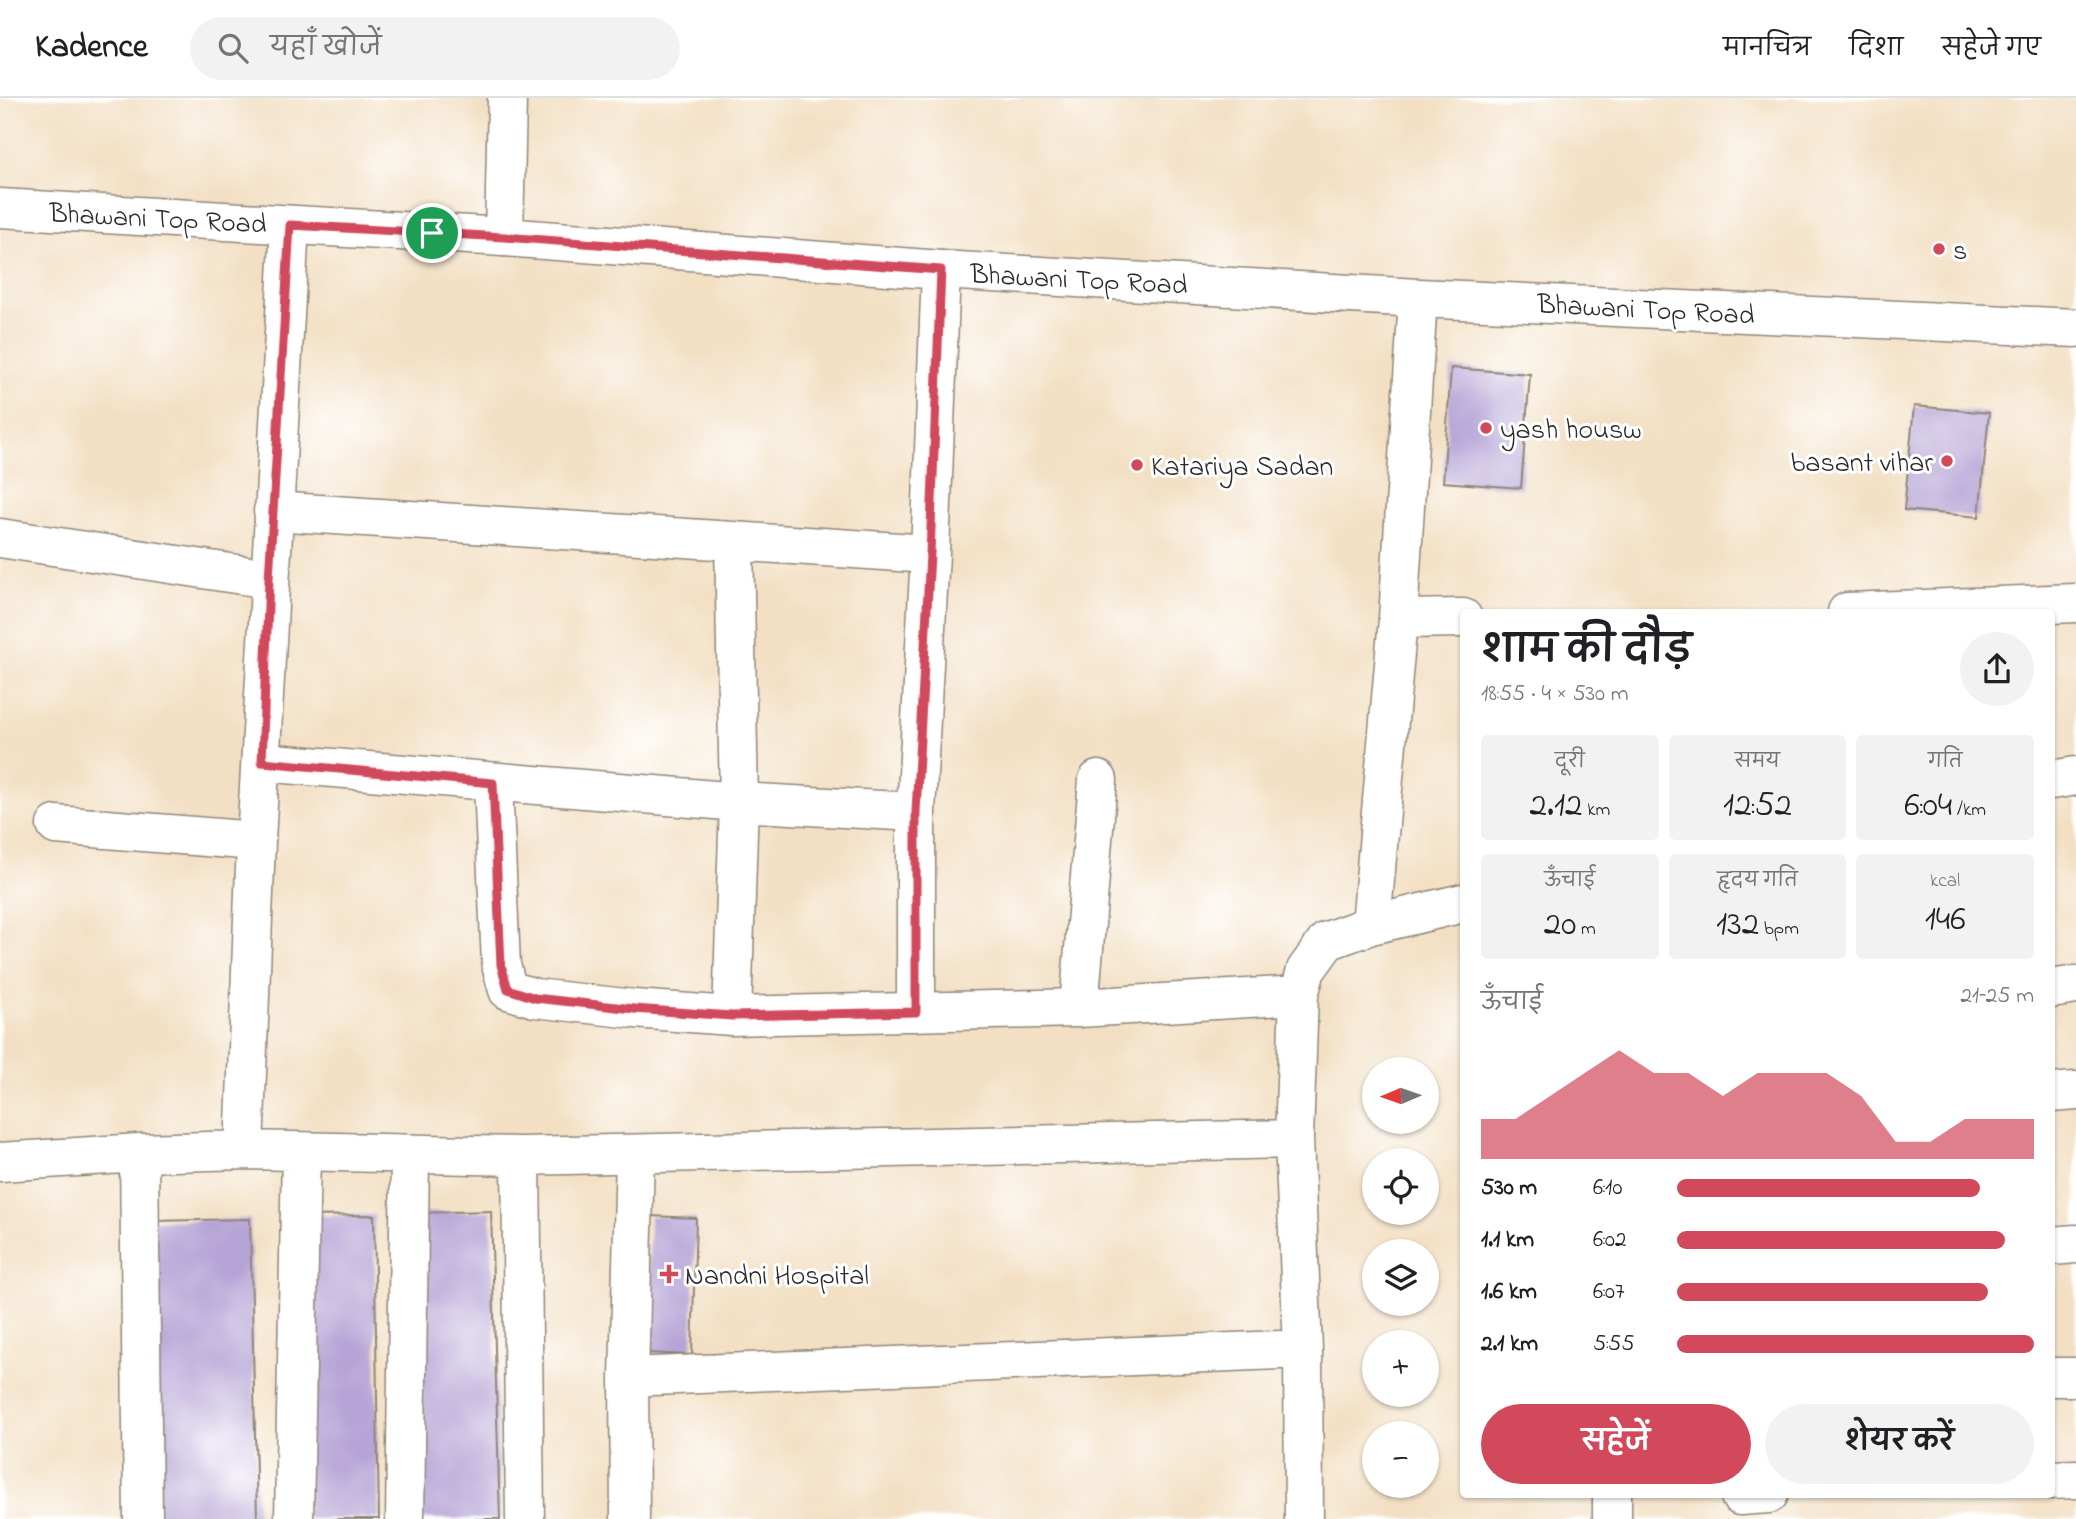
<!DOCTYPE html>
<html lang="hi">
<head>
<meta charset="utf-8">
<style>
  :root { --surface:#fff; --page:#f2f2f2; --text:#202124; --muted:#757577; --line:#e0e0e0; --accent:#d1495b }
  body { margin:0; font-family:"Indie Flower","Playpen Sans Deva",sans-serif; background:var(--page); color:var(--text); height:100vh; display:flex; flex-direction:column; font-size:26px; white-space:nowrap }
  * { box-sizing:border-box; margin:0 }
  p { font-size:23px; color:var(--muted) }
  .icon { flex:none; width:38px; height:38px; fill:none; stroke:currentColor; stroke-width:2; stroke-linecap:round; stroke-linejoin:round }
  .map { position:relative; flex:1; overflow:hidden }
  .panel { position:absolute; left:1460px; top:511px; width:595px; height:889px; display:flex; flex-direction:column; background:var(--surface); border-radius:7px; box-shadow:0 2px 5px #0004 }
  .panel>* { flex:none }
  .needle { width:46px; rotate:268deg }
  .controls { position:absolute; left:1362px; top:959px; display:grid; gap:14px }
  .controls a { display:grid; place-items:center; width:77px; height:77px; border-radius:50%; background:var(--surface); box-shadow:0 2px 5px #0004; font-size:35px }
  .pin { position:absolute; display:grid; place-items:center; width:60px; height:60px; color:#fff; margin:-30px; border:4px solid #fff; border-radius:50%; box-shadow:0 2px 7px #0007 }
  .round { display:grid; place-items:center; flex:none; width:74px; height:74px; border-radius:37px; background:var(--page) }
  .overview { display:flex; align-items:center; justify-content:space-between; height:119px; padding:0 21px }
  h1 { font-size:38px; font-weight:600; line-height:52px }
  .metrics { display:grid; grid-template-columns:repeat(3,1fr); gap:10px; height:119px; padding:7px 21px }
  .metrics div { display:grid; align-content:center; border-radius:7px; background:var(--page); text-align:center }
  .metrics b { font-size:35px; font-weight:600 }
  .metrics small { font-size:19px; font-weight:400 }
  .metrics p { font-size:19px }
  .chart { height:196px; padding:14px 21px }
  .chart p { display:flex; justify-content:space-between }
  .chart svg { width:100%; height:126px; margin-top:7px; fill:var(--accent); opacity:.7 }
  .button { display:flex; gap:14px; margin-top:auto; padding:14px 21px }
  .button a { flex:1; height:80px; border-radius:42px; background:var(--accent); color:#fff; font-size:28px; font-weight:600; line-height:80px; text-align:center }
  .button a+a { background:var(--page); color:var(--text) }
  ul { padding:0 21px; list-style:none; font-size:23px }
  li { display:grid; grid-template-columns:112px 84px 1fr; align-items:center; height:52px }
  li i { height:18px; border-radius:9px; background:var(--accent) }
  header { display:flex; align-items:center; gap:42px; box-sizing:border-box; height:98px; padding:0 35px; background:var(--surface); border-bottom:2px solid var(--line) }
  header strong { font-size:33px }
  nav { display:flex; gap:38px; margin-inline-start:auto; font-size:24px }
  .search { width:490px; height:63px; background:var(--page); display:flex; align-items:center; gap:18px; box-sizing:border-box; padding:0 24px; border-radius:38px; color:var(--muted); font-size:26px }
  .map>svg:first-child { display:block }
  .building { fill:#b6a4d6 }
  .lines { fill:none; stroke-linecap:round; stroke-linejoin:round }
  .minor-casing { stroke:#8f8678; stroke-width:41 }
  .tertiary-casing { stroke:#8f8678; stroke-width:41 }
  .minor { stroke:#fff; stroke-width:38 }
  .tertiary { stroke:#fff; stroke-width:38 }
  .route-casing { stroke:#fff; stroke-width:14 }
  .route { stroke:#d1495b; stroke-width:9 }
  .poi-dot { fill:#d1495b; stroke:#fff; stroke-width:2.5 }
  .labels { text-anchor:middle; stroke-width:6; stroke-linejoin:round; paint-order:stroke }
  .street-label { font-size:28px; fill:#2b2b2b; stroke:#fff }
  .poi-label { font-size:28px; fill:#2b2b2b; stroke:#fff; text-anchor:start }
</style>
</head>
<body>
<header>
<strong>Kadence</strong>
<div class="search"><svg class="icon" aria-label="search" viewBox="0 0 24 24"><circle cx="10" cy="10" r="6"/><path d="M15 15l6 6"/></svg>यहाँ खोजें</div>
<nav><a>मानचित्र</a><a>दिशा</a><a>सहेजे गए</a></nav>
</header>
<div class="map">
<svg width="2076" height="1421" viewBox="0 0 2076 1421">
  <rect width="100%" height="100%" fill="#fff"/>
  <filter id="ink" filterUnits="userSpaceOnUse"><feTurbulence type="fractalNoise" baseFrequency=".0143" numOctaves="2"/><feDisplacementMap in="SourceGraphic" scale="14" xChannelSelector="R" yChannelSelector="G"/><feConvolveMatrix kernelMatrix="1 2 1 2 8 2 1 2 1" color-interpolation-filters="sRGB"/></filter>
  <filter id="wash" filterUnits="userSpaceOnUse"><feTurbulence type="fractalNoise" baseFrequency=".00686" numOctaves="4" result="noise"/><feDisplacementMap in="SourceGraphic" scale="28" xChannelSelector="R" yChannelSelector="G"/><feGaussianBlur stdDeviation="1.57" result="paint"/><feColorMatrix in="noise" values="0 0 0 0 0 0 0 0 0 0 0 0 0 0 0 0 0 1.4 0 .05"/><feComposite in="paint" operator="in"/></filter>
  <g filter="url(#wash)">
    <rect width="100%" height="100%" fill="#f3e0c4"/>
    <g id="blocks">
      <path class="building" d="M1451,270L1530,276L1521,390L1443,384Z
        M1914,308L1989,315L1979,419L1904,412Z
        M491,1113L500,1421H422L413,1115Z
        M374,1117L379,1421H307L302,1118Z
        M650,1118L696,1120L692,1257L646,1255Z
        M250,1121L257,1421H158L151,1123Z"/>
    </g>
  </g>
  <g filter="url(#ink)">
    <use href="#blocks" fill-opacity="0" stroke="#8f8678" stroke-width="2"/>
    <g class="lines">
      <g class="minor-casing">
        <path id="minor" d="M504,139L507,0
          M273,413L930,456
          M0,440L269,481
          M1847,514L2076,505
          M1398,521L1463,520
          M262,664L739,704L916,714
          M2051,682L2076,678
          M493,685L501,867L508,892L535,900L634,911L732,918L1079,910L1299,897
          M56,727L256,743
          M1371,827L1398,521L1418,200
          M2051,891L2076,887
          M1079,910L1098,682
          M916,914V714L930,456L941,172
          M732,918L739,704L734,443
          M2051,995L2076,993
          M244,1052L256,743L290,127
          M139,1055L143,1421
          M521,1058L525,1421
          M0,1064L139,1055L244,1052L521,1058L1294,1041
          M2051,1148L2076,1146
          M629,1279L1303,1251
          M2051,1279H2076
          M2051,1382L2076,1381
          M1740,1398L1769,1396
          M294,1421L301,1055
          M405,1421L410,1058
          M630,1421L629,1279L635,1057
          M1304,1421L1303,1251L1294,1041L1299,897L1306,872L1327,843L1371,827L1463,805
          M1612,1421V1396"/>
      </g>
      <g class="tertiary-casing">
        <path id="tertiary" d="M0,110L504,139L941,172L1418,200L2076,230"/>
      </g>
      <use href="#minor" class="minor"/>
      <use href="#tertiary" class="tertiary"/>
    </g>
  </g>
  <g class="lines" filter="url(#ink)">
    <g class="route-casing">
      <path id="route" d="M290,127L504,139L941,172L930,456L916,714V914L732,918L634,911L535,900L508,891L501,867L493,685L262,664L269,481Z"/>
    </g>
    <use href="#route" class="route"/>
  </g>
  <g class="poi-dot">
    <circle cx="1939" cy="151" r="7"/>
    <circle cx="1486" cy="330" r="7"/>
    <circle cx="1947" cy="363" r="7"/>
    <circle cx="1137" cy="367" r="7"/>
    <path d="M665.5 1165.5h7v7h7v7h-7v7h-7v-7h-7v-7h7z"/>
  </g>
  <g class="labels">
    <g class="street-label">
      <text transform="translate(158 119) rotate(3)" y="10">Bhawani Top Road</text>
      <text transform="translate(1079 180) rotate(3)" y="10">Bhawani Top Road</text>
      <text transform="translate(1646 210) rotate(3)" y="10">Bhawani Top Road</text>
    </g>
    <g class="poi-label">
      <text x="1953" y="161">s</text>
      <text x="1500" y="340">yash housw</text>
      <text x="1933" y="373" text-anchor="end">basant vihar</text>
      <text x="1151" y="377">Katariya Sadan</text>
      <text x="685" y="1186">Nandni Hospital</text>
    </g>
  </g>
</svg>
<div class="controls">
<a><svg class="needle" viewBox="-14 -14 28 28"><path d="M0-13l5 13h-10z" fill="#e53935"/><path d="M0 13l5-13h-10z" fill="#757577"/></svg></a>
<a><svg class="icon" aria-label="locate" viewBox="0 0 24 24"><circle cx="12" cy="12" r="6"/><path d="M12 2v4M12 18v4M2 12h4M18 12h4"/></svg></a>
<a><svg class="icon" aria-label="layers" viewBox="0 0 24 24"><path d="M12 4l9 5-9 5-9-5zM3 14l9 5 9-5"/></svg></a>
<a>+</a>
<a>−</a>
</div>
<div class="pin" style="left:432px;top:135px;background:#1e9e55"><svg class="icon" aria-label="arrive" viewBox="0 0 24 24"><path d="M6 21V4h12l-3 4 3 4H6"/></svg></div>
<section class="panel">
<div class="overview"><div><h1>शाम की दौड़</h1><p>18:55 · 4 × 530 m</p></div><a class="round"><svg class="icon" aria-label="share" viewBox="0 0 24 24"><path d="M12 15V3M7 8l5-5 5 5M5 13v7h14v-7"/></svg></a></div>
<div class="metrics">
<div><p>दूरी</p><b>2.12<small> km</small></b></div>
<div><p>समय</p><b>12:52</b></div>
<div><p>गति</p><b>6:04<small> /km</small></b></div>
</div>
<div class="metrics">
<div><p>ऊँचाई</p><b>20<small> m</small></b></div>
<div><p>हृदय गति</p><b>132<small> bpm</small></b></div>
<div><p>kcal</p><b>146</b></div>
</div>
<div class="chart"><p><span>ऊँचाई</span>21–25 m</p>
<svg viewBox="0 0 160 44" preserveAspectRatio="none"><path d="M0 44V30L10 30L20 22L30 14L40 6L50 14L60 14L70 22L80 14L90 14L100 14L110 22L120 38L130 38L140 30L150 30L160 30V44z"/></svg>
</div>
<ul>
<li><b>530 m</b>6:10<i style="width:85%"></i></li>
<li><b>1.1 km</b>6:02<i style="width:92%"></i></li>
<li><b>1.6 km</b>6:07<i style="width:87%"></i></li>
<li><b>2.1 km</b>5:55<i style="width:100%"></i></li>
</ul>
<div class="button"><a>सहेजें</a><a>शेयर करें</a></div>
</section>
</div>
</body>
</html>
